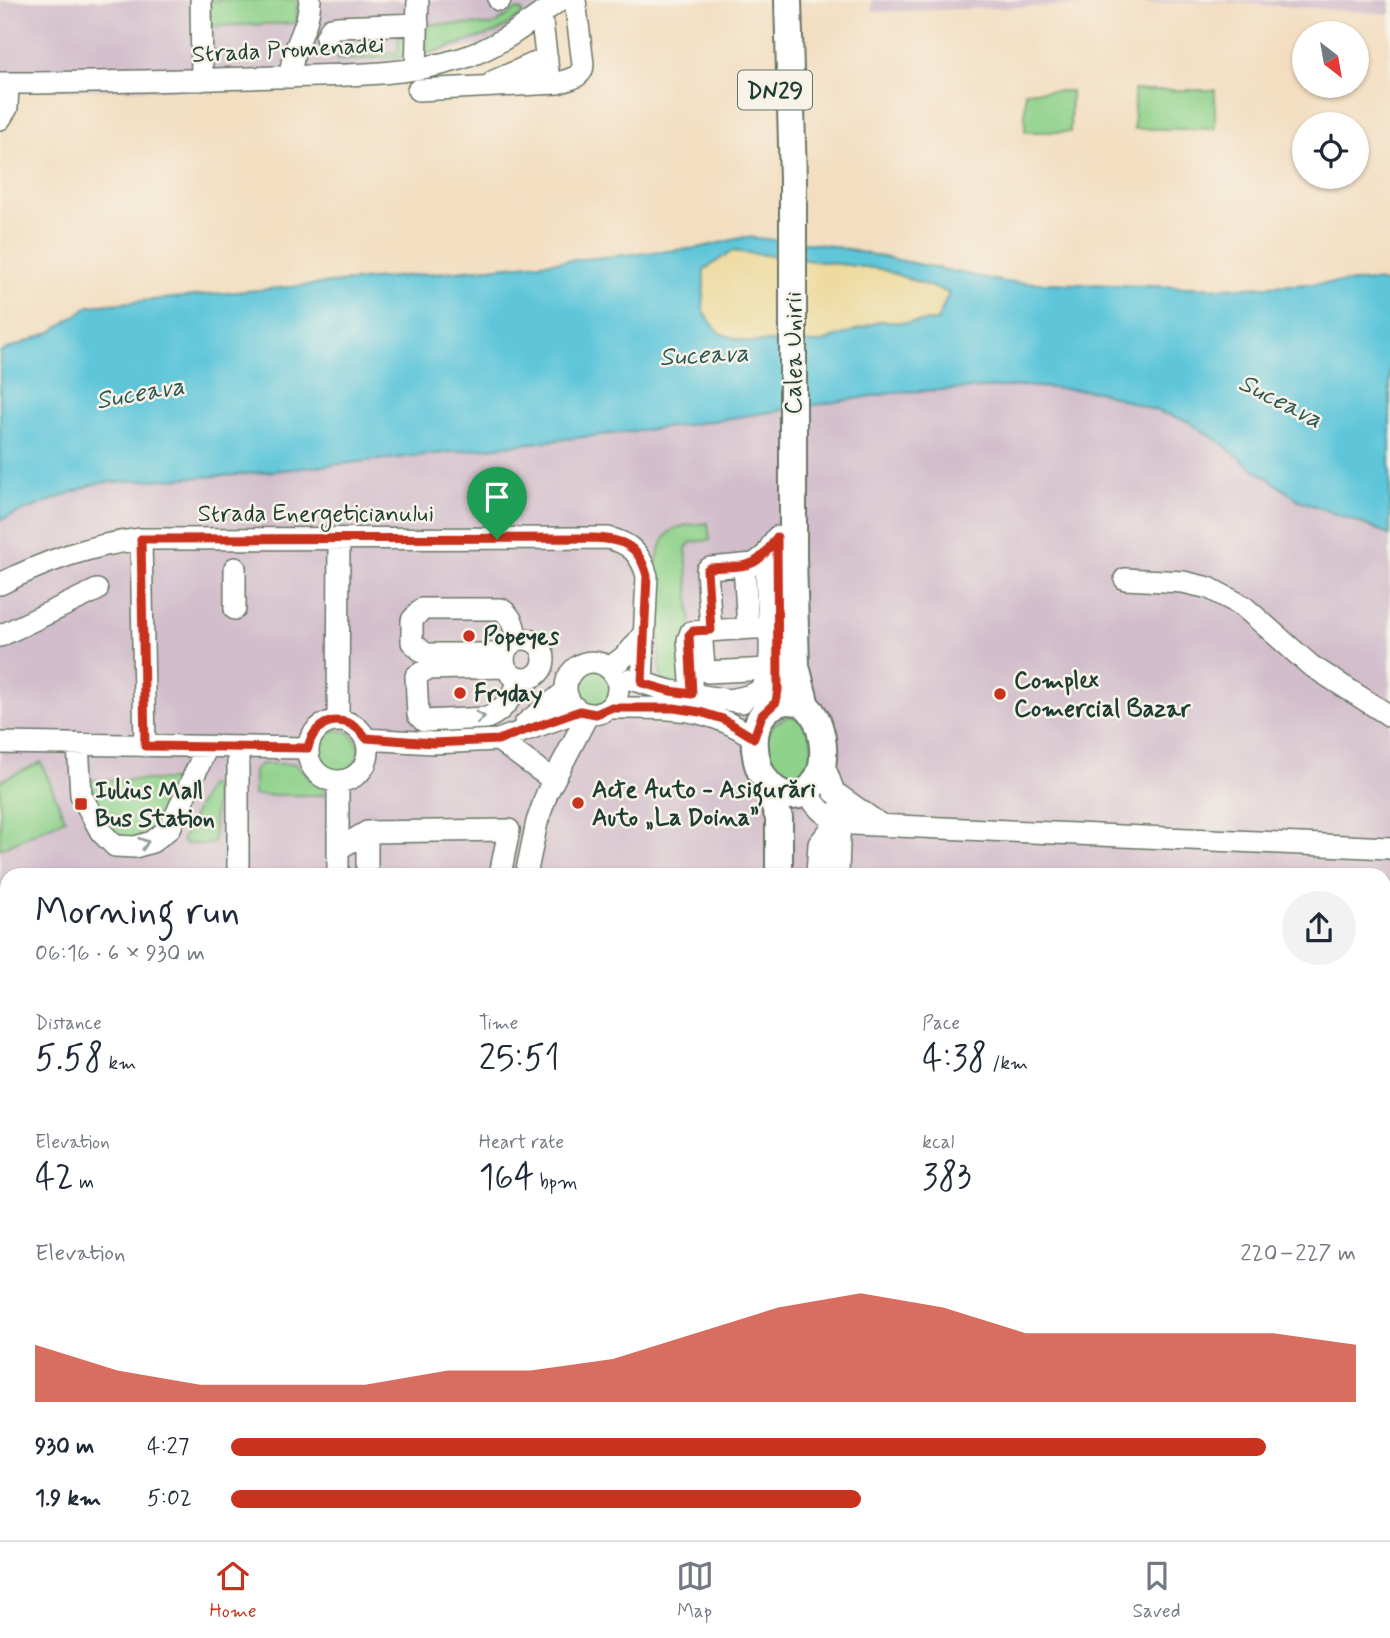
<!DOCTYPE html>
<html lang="en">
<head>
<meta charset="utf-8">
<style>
  :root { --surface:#fff; --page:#f2f2f3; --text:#1f2937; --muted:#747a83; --line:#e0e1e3; --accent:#c8321e }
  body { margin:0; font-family:Mynerve,sans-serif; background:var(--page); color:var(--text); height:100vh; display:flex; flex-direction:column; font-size:26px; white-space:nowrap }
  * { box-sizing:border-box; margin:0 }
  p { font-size:23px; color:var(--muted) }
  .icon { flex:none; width:38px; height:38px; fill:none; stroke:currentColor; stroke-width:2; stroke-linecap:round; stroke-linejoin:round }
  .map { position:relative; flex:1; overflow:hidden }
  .sheet { position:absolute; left:0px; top:868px; width:1391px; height:672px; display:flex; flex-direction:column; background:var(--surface); border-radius:21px 21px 0 0; box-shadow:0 2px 5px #0004 }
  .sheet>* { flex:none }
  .needle { width:46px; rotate:149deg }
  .tools { position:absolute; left:1292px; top:21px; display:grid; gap:14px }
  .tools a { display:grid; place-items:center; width:77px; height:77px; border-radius:50%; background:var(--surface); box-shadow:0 2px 5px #0004; font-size:35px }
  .pin { position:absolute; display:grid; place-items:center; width:60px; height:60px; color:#fff; margin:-72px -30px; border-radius:50% 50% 50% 0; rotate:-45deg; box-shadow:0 0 7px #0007 }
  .pin .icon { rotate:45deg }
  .round { display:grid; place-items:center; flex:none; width:74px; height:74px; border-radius:37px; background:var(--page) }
  .headline { display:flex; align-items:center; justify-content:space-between; height:119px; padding:0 35px }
  h1 { font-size:38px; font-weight:600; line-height:52px }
  .figures { display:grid; grid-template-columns:repeat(3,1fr); gap:10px; height:119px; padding:7px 35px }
  .figures div { display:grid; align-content:center }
  .figures b { font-size:35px; font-weight:600 }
  .figures small { font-size:19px; font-weight:400 }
  .figures p { font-size:19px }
  .chart { height:196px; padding:14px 35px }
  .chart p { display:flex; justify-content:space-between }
  .chart svg { width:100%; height:126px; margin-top:7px; fill:var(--accent); opacity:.7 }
  ul { padding:0 35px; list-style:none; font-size:23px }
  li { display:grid; grid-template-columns:112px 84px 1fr; align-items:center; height:52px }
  li i { height:18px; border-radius:9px; background:var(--accent) }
  .dock { display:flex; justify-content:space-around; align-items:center; height:98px; border-top:2px solid var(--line); background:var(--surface); font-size:19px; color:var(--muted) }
  .dock a { display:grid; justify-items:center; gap:4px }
  .dock .selected { color:var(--accent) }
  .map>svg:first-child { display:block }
  .industrial { fill:#d1bdcb; fill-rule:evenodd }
  .green { fill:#8ed18a; stroke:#56875f; stroke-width:2 }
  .sand { fill:#eeda9e; stroke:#868c69; stroke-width:2 }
  .water { fill:#5ec6da; stroke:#3e8287; stroke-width:2; fill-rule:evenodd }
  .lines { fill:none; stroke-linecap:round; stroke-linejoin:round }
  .minor-casing { stroke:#697565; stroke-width:24 }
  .major-casing { stroke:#697565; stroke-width:30 }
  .minor { stroke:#fff; stroke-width:21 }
  .major { stroke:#fff; stroke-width:26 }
  .oneway { stroke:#8f9e9a }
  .route-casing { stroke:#fff; stroke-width:14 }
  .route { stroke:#c8321e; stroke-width:9 }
  .poi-dot { fill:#c8321e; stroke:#f7f3e8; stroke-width:2.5 }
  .labels { text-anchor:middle; stroke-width:5; stroke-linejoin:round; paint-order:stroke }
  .shield { fill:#f7f3e8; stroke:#60746a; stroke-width:2 }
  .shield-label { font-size:23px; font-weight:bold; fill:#1f3d34 }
  .street-label { font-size:24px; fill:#1f3d34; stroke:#f7f3e8 }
  .poi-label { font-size:24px; font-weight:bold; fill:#1f3d34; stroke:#f7f3e8; text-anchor:start }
  .water-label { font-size:26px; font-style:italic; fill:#2c5855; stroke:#f7f3e8 }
</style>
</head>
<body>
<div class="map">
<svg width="1390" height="1540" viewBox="0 0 1390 1540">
  <rect width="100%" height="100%" fill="#f7f3e8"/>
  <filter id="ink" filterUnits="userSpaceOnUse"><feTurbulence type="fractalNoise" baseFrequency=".0143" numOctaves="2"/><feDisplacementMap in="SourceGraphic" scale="14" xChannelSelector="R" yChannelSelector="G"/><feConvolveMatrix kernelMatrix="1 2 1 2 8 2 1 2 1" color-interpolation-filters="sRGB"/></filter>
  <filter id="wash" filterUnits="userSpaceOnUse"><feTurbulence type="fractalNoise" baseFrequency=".00686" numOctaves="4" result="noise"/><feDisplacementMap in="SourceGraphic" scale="28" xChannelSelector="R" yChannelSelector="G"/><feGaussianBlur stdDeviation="1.57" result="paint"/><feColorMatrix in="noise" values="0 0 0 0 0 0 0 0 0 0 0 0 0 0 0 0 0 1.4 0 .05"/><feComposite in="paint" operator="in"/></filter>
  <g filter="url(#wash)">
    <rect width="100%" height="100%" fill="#f3dec1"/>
    <path class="industrial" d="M0,0H564L518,37L258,90L0,89Z
      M872,0H1390V14L1214,1L872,12Z
      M1023,386L1097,391L1187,421L1220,442L1243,461L1390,536V1540H0V520L97,483L236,475L434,454L680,426L899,392ZM7,875H1384V1533H7Z"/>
    <path class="green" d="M209,0H297V23L210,26Z
      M516,10H521L523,14L497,32L430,53H426L427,24L493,25Z
      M399,32H407V57L337,60L338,56L343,54L398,52Z
      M1134,90H1215V129H1134Z
      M1025,91H1071L1070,132H1025Z
      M708,523L710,540L691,542L686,548L691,625L688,684L661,680L656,563C665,526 673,526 708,523Z
      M568 688a24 24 0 1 1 48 0a24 24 0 1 1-48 0Z
      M788,716C820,716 819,773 792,784L773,776L765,738L774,724Z
      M317 751a21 21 0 1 1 42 0a21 21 0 1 1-42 0Z
      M41,762L65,819L0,849V781Z
      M261,764H296L309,776L310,780L320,781L324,787V795H254V770Z
      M88,780H178L153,834L124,840L110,829Z
      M208,785L215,786L214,841L211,844H185L182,840Z
      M887,1533H948L952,1539L836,1538Z
      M972,1533H1083L1084,1538L972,1539Z"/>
    <path class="sand" d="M732,251L881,269L949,293L937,321L906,323L881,321L820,343L746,342L719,333L703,311L704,270Z"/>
    <path class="water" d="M745,237L826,245L1004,282L1221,288L1378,281L1390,285V536L1381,531L1299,500L1243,461L1220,442L1187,421L1097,391L1023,386L899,392L680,426L434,454L236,475L97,483L0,520V352L51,332L90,306L698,248ZM732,251L881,269L949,293L937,321L906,323L881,321L820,343L746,342L719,333L703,311L704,270Z"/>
  </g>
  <g filter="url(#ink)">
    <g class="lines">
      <g class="minor-casing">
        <path id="minor" d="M201,0L202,80
          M499,0H500
          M541,14L548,71
          M326,38L331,28L337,27L418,24
          M416,69L418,0
          M291,77C290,47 309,31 310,0
          M494,81L547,58
          M0,83C92,83 184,80 276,77C337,75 401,77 460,59C498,48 529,22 560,0
          M418,90L558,83C569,79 583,78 583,64L575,0
          M0,119L7,108L8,83
          M141,539L145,746
          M744,565L748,628
          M235,568V609
          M1125,579L1183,582L1209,588L1243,606L1310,665L1390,716
          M0,584C46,561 90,545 141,539L608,538C630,543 641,554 647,576L642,683
          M711,630L707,570L710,568L754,564L767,554
          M0,636L97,590
          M504 659a20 20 0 1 1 40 0a20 20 0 1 1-40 0Z
          M702,642L704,667L708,672L769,669
          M501,654H425L412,642V620L422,609H501C513,617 514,626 517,640
          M566 688a26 26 0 1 1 52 0a26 26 0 1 1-52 0Z
          M505,667L427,669L416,676L418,715L424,721L487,718C505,710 512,696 521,679
          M608,668C625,658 633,649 644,633
          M630,679L670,691L742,702
          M692,694L688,640L691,632L769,627
          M729,700C739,698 752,697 760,690C781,671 762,584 767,555C768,549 774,542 777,537
          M610,708C665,708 707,705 754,738
          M308 751a30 30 0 1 1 60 0a30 30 0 1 1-60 0Z
          M338,721L339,540
          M525,724L566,691
          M366,739L433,743L498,740L580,711
          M498,740L553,780
          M0,743L308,748
          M78,744L81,795L101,832L115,846L135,847L152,842L170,828L207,747
          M823,763L834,792L881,825
          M338,781V875
          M806,790C819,813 827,818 853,824L1390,848
          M367,832V875
          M338,849L367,832L509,830L500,875
          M238,875V747
          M526,875L537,822L547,793L588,714
          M817,875L819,844L838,820
          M838,875L840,807
          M1384,952H1390
          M1384,1202H1390
          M1384,1340L1390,1331
          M1384,1517H1390
          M0,1522H7
          M630,1533V1540
          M955,1533V1540
          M1087,1533V1540
          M89,1540V1533"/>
      </g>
      <g class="major-casing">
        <path id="major" d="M788,0L793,180V556L796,666L806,706
          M785,701C793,701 800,701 806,706C823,720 828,758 818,777C800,813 764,792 757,761C751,735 756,707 785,701Z
          M775,703L778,678V635
          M768,786L779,818V875
          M782,1533V1540
          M802,1540L809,1533"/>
      </g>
      <use href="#minor" class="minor"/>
      <use href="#major" class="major"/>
    </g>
    <defs><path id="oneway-chevron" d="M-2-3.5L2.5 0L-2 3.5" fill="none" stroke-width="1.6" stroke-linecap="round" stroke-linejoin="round" transform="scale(1.75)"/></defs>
    <g class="oneway">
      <use href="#oneway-chevron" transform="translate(480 717) rotate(-7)"/>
      <use href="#oneway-chevron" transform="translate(144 843) rotate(-18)"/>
    </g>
  </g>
  <g class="lines" filter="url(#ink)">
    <g class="route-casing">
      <path id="route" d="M777,537L778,690L776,702L762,715L754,738L723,719L700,712L674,708H610L596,714L580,711L498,740L433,743L366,738C349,712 315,716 308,748L145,746L141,539L593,538C623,539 639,545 647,576L642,683L670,691L692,694L689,635L693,631L711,630L707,570L710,568C748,565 755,571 777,537Z"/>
    </g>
    <use href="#route" class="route"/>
  </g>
  <g class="poi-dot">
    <circle cx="469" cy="636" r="7"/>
    <circle cx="460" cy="693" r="7"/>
    <circle cx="1000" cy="694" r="7"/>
    <circle cx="578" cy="803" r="7"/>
    <rect x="74" y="797" width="14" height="14" rx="3.5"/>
  </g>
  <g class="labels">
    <rect class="shield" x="738" y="70.5" width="74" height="39" rx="5"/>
    <g class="shield-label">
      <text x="775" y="98">DN29</text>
    </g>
    <g class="street-label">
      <text transform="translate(288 49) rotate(-3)" y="8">Strada Promenadei</text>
      <text transform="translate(793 353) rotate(-90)" y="8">Calea Unirii</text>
      <text x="316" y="521">Strada Energeticianului</text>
    </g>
    <g class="poi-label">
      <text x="483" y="644">Popeyes</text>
      <text x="1014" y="688">Complex<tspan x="1014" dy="28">Comercial Bazar</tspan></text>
      <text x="474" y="701">Fryday</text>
      <text x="592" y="797">Acte Auto - Asigurări<tspan x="592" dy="28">Auto „La Doina”</tspan></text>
      <text x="95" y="798">Iulius Mall<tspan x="95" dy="28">Bus Station</tspan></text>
    </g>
    <g class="water-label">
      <text transform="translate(704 354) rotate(-3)" y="9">Suceava</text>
      <text transform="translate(140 392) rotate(-10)" y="9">Suceava</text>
      <text transform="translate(1281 400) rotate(27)" y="9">Suceava</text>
    </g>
  </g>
</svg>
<div class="tools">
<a><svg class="needle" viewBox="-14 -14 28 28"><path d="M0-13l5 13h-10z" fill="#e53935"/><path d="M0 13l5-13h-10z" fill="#747a83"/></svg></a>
<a><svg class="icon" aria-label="locate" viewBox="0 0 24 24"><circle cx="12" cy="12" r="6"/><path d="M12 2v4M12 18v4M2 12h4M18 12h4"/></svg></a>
</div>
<div class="pin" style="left:497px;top:539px;background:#1e9e55"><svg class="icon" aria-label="arrive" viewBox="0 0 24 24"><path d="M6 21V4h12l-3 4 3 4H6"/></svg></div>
<section class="sheet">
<div class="headline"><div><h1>Morning run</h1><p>06:16 · 6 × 930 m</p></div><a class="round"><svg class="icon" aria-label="share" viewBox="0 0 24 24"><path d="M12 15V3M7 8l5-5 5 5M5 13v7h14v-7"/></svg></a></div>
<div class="figures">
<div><p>Distance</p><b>5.58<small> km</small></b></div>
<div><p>Time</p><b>25:51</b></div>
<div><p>Pace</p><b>4:38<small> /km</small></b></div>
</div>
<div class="figures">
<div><p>Elevation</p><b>42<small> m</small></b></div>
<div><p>Heart rate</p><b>164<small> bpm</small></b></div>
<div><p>kcal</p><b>383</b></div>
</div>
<div class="chart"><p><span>Elevation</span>220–227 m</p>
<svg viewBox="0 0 160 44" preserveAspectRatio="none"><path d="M0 44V24L10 33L20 38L30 38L40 38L50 33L60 33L70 29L80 20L90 11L100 6L110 11L120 20L130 20L140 20L150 20L160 24V44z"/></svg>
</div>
<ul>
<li><b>930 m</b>4:27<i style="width:92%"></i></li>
<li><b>1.9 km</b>5:02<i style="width:56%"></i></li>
</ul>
</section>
</div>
<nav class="dock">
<a class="selected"><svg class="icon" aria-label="home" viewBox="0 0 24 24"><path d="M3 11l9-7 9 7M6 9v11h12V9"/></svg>Home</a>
<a><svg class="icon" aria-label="map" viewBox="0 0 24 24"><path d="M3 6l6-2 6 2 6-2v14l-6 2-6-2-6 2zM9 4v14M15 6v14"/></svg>Map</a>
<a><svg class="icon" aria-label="saved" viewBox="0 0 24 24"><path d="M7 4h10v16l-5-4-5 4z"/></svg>Saved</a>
</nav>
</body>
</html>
